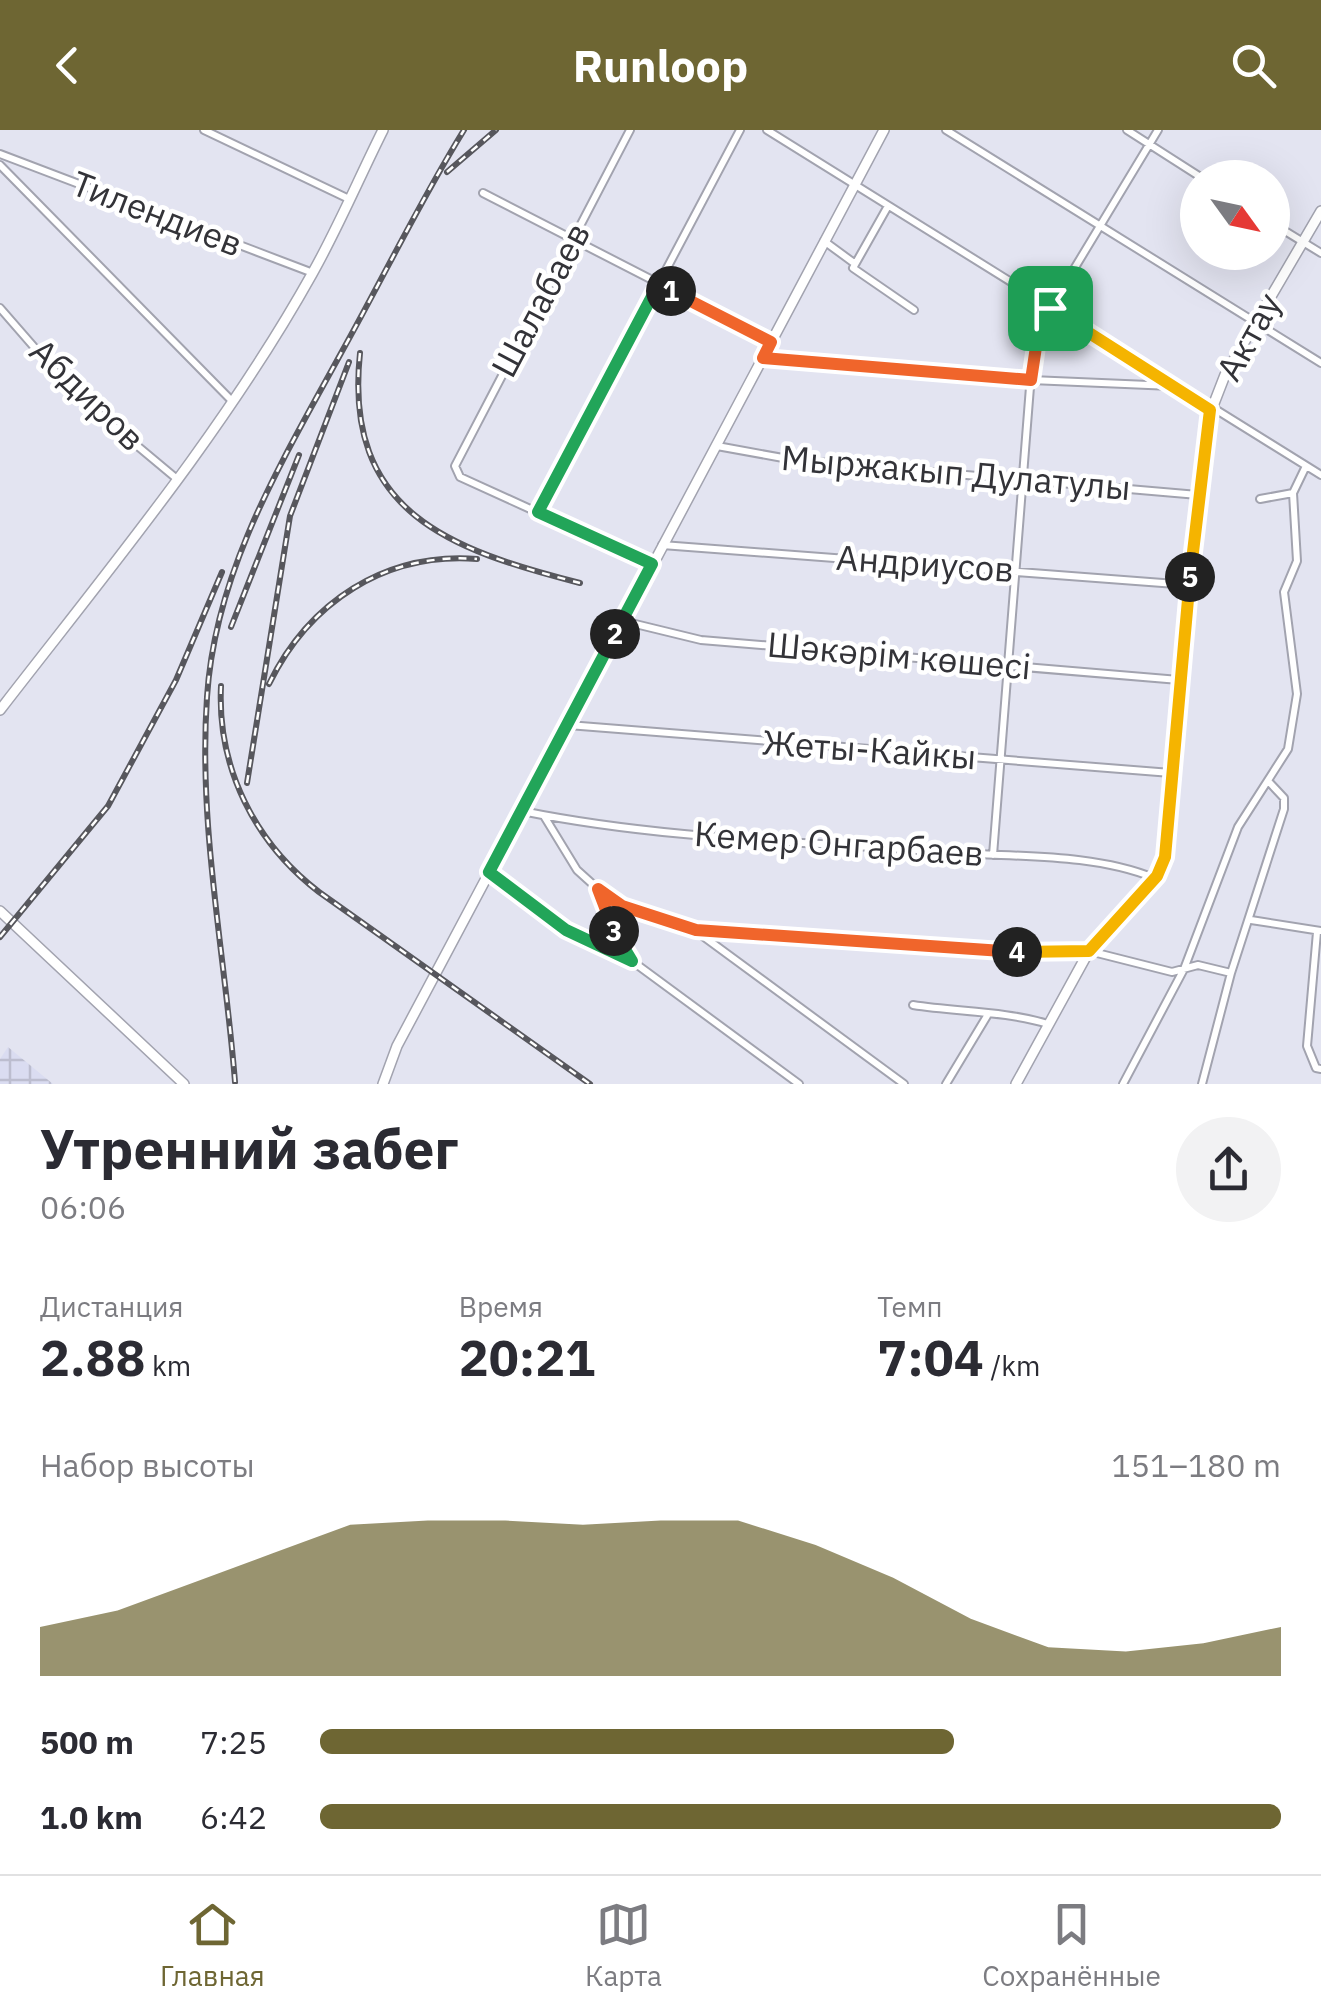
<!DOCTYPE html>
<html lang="ru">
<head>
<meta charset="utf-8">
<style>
  :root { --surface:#fff; --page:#f2f2f3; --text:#2b2b33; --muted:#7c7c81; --line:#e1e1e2; --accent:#6e6633 }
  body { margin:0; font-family:"IBM Plex Sans",sans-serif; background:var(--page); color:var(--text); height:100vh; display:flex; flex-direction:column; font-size:38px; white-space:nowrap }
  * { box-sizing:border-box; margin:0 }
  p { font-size:32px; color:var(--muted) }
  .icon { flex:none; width:55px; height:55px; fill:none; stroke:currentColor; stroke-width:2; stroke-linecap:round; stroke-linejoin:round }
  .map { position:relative; height:954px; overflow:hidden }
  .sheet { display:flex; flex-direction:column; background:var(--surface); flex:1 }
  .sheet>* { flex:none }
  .needle { width:65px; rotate:123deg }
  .controls { position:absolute; left:1180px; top:30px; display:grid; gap:20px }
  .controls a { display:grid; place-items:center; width:110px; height:110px; border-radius:50%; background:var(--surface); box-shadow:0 10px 40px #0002; font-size:50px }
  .pin { position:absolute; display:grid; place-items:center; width:85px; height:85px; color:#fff; margin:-42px; border-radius:20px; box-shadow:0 5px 15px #0006 }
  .km { position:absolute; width:50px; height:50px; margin:-25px; border-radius:50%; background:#222; color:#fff; font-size:28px; line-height:50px; text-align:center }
  .round { display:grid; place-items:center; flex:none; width:105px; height:105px; border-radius:52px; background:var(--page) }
  .overview { display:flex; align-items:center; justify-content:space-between; height:170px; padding:0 40px }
  h1 { font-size:55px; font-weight:800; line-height:75px }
  .stats { display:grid; grid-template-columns:repeat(3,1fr); gap:15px; height:170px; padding:10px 40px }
  .stats div { display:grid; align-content:center }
  .stats b { font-size:50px; font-weight:800 }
  .stats small { font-size:28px; font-weight:400 }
  .stats p { font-size:28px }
  .chart { height:280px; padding:20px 40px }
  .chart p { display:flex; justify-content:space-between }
  .chart svg { width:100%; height:180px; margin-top:10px; fill:var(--accent); opacity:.7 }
  ul { padding:0 40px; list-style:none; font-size:32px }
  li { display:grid; grid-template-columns:160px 120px 1fr; align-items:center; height:75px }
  li i { height:25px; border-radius:12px; background:var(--accent) }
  header { display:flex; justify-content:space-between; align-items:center; height:130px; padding:0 40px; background:var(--accent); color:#fff; font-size:45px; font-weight:800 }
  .menu { display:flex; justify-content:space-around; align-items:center; height:140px; border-top:2px solid var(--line); background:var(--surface); font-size:28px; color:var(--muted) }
  .menu a { display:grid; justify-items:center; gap:5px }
  .menu .current { color:var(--accent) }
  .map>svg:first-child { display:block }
  .industrial { fill:url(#industrial-grid) }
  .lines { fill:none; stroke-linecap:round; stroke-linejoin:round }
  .street-casing { stroke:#a2a3af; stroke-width:10 }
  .secondary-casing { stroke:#a2a3af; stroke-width:12 }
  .street { stroke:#fff; stroke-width:6 }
  .secondary { stroke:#fff; stroke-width:9 }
  .rail-casing { stroke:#57575d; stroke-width:6 }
  .rail { stroke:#fff; stroke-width:2.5; stroke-dasharray:8; stroke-linecap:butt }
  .split-1-casing { stroke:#fff; stroke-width:20 }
  .split-2-casing { stroke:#fff; stroke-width:20 }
  .split-3-casing { stroke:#fff; stroke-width:20 }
  .split-4-casing { stroke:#fff; stroke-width:20 }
  .split-5-casing { stroke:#fff; stroke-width:20 }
  .split-6-casing { stroke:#fff; stroke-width:20 }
  .split-1 { stroke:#f0652b; stroke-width:12 }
  .split-2 { stroke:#22a559; stroke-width:12 }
  .split-3 { stroke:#22a559; stroke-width:12 }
  .split-4 { stroke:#f0652b; stroke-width:12 }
  .split-5 { stroke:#f5b400; stroke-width:12 }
  .split-6 { stroke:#f5b400; stroke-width:12 }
  .labels { text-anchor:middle; stroke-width:9; stroke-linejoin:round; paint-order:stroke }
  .street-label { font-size:35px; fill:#333338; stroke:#fff }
</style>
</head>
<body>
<header><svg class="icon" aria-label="back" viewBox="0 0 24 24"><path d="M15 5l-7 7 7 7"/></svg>Runloop<svg class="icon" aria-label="search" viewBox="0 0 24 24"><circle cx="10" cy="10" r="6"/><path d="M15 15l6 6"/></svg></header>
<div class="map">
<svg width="1321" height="954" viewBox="0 0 1321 954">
  <defs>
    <pattern id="industrial-grid" width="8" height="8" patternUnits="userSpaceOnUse" patternTransform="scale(2.5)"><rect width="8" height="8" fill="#dadcf1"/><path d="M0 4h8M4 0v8" fill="none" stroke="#bcbdcf"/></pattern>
  </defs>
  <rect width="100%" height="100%" fill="#e3e4f1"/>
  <path class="industrial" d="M8,917L53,954H0V929Z"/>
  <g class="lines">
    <g class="street-casing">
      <path id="street" d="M204,0L349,69
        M630,0L455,336L460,347L651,434
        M767,0L1321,345
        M946,0L1321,233
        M1127,0L1202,48
        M0,24L313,143
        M0,35L231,270
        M483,63L771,211
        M888,76L853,138L914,180
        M1272,93L1321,123
        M824,111L854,133
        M0,178L74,263L177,349
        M763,227L1031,250L1172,256
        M717,316L794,330L1198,365
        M1260,369L1293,363
        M538,382L740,0
        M662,415L1189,455
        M623,491L701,510L1179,550
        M568,595L1171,643
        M522,681C664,710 815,712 960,723C1022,727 1096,724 1154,748
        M544,686L577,740L598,759L622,776L695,800L1003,822L1089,821L1172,842L1198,835L1231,843
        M993,725L1033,219L1039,197L1158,0
        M489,742L566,800L632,830
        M599,763L615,805L632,831L799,954
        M1251,790L1321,801
        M696,801L904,954
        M1317,802L1307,916L1316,938L1321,939
        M913,875C958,882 1005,881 1048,894
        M946,954L987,886
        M1123,954L1184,839L1238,697L1288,619L1297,564L1284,462L1297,431L1293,363L1306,336
        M1202,954L1231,843L1284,679V668L1269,652"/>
    </g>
    <g class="secondary-casing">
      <path id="secondary" d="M0,580C109,439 225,300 312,144C338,98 359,48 383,0
        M0,781L184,954
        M383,954L397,916L884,0
        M1016,954L1089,821L1157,746L1165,727L1206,294L1225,245L1321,81"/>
    </g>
    <use href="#street" class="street"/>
    <use href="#secondary" class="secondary"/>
    <g class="rail-casing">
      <path id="rail" d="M447,42L496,0
        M360,223C343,383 451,420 580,453
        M231,497L299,325
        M269,554C309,472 385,422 477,429
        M221,556C217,638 255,713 319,762L590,954
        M247,653L290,386L349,232
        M0,807L108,676L176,550L222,442
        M235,952C225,824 198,696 207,567C215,441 281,333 340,225C382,150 419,73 464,0"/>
    </g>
    <use href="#rail" class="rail"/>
  </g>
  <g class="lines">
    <g class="split-1-casing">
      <path id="split-1" d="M671,161L771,212L763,228L1031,250L1039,197L1050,178"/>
    </g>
    <g class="split-2-casing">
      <path id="split-2" d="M615,504L652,434L538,382L658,155L671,161"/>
    </g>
    <g class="split-3-casing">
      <path id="split-3" d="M614,801L632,831L566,800L489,742L615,504"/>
    </g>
    <g class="split-4-casing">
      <path id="split-4" d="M614,801L598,759L622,776L696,800L1017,822"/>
    </g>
    <g class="split-5-casing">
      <path id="split-5" d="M1017,822L1089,821L1157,746L1165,727L1190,447"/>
    </g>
    <g class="split-6-casing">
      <path id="split-6" d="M1050,178L1210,280L1190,447"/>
    </g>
    <use href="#split-1" class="split-1"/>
    <use href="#split-2" class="split-2"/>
    <use href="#split-3" class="split-3"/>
    <use href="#split-4" class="split-4"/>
    <use href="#split-5" class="split-5"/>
    <use href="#split-6" class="split-6"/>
  </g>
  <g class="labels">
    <g class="street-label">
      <text transform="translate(157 84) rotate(21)" y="12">Тилендиев</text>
      <text transform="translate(541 170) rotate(-62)" y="12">Шалабаев</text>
      <text transform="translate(1249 207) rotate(-61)" y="12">Актау</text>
      <text transform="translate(87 265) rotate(44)" y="12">Абдиров</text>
      <text transform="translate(956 343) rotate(5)" y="12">Мыржакып Дулатулы</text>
      <text transform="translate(925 434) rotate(4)" y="12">Андриусов</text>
      <text transform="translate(899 526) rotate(5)" y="12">Шәкәрім көшесі</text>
      <text transform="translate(869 620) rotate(4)" y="12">Жеты-Кайкы</text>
      <text transform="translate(839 714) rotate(4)" y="12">Кемер Онгарбаев</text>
    </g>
  </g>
</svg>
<div class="controls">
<a><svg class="needle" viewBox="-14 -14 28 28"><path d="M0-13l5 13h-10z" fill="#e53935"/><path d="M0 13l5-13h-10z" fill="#7c7c81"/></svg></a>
</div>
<div class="pin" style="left:1050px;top:178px;background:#1e9e55"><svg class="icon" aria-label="arrive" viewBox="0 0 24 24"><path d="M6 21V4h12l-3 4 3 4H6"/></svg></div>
<b class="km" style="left:671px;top:161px">1</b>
<b class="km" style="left:615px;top:504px">2</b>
<b class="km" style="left:614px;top:801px">3</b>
<b class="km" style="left:1017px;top:822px">4</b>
<b class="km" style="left:1190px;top:447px">5</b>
</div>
<section class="sheet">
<div class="overview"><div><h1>Утренний забег</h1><p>06:06</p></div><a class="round"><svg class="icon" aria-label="share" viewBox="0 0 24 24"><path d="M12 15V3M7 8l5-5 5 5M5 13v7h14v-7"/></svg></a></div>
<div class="stats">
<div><p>Дистанция</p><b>2.88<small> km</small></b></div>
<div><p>Время</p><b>20:21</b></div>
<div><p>Темп</p><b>7:04<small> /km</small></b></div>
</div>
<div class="chart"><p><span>Набор высоты</span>151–180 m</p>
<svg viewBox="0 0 160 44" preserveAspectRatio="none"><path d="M0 44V32L10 28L20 21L30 14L40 7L50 6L60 6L70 7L80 6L90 6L100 12L110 20L120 30L130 37L140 38L150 36L160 32V44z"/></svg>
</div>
<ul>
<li><b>500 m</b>7:25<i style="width:66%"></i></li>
<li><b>1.0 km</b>6:42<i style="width:100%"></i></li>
</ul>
</section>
<nav class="menu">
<a class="current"><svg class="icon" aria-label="home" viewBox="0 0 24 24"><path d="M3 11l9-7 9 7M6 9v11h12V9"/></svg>Главная</a>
<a><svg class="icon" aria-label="map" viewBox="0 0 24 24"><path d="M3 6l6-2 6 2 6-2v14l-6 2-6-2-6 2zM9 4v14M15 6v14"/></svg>Карта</a>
<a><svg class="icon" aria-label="saved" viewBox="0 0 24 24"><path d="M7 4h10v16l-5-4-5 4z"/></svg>Сохранённые</a>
</nav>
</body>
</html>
